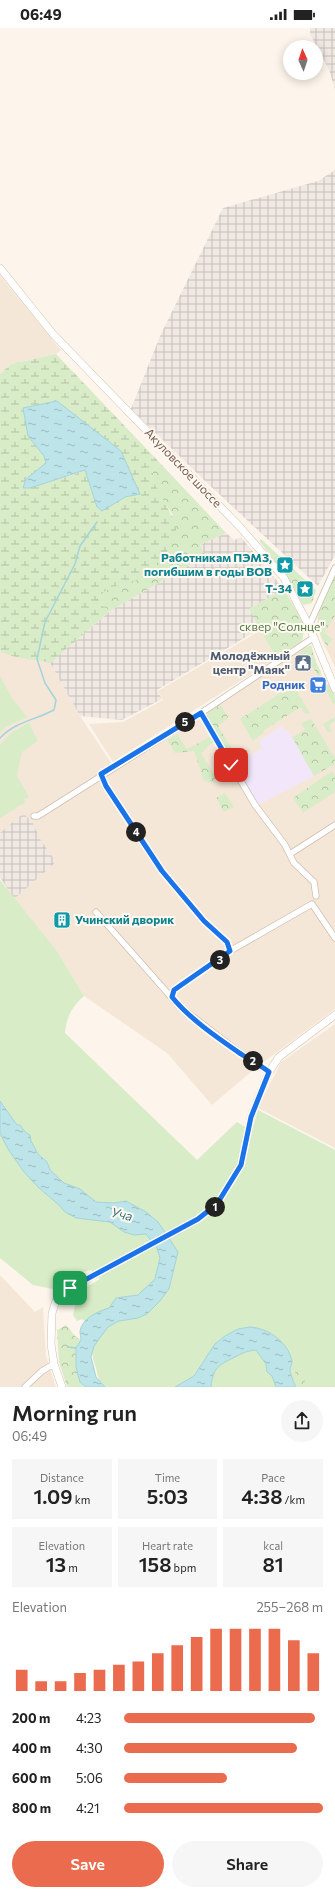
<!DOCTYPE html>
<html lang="en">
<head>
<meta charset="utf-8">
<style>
  :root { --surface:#fff; --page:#f6f6f6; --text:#222; --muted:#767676; --accent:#ea6b4d }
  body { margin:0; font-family:Commissioner,sans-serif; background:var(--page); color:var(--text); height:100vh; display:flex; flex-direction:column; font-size:15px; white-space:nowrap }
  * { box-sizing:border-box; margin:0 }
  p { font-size:13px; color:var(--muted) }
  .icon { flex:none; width:22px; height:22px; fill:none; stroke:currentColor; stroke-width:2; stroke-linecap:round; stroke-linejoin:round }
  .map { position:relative; height:1359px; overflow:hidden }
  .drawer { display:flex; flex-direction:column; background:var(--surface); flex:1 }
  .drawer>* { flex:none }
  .needle { width:26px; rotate:357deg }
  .buttons { position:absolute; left:283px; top:12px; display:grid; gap:8px }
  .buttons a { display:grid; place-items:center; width:40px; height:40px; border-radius:50%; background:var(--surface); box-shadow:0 2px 10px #0003; font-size:20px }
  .pin { position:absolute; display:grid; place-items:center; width:34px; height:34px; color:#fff; margin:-17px; border-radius:8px; box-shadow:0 2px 6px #0006 }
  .km { position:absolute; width:20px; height:20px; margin:-10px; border-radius:50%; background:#222; color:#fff; font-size:11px; line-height:20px; text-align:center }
  .round { display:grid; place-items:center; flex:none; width:42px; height:42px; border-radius:21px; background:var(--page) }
  .head { display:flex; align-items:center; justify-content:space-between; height:68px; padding:0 12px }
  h1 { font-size:22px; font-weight:600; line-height:30px }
  .metrics { display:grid; grid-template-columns:repeat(3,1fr); gap:6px; height:68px; padding:4px 12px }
  .metrics div { display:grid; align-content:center; border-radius:0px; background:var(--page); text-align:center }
  .metrics b { font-size:20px; font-weight:600 }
  .metrics small { font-size:11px; font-weight:400 }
  .metrics p { font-size:11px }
  .chart { height:112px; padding:8px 12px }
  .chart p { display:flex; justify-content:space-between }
  .chart svg { width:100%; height:72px; margin-top:4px; stroke:var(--accent); stroke-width:6 }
  .primary-button { display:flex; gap:8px; margin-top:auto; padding:8px 12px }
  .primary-button a { flex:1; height:46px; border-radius:24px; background:var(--accent); color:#fff; font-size:16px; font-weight:600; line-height:46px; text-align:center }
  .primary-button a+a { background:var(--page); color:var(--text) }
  ul { padding:0 12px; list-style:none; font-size:13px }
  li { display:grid; grid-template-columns:64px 48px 1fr; align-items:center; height:30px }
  li i { height:10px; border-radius:5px; background:var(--accent) }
  .status { display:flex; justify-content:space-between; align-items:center; height:28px; padding:0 20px; background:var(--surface); direction:ltr }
  .status svg { height:11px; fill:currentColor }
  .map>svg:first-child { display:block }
  .residential { fill:#f5e7d8 }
  .industrial { fill:url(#industrial-grid) }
  .education { fill:#f2e7fa }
  .green { fill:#d8ecc7 }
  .forest { fill:url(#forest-crowns) }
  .wetland { fill:url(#wetland-marsh); fill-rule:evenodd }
  .water { fill:url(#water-ripples); stroke:#a3d4db }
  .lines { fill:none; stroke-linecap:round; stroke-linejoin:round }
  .stream { stroke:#a3d4db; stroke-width:1.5 }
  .street-casing { stroke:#d1bdaf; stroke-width:7 }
  .secondary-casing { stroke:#d6bfae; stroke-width:8 }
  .street { stroke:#fff; stroke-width:5.5 }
  .secondary { stroke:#fff; stroke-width:7 }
  .route-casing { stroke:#fff; stroke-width:8 }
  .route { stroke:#1a73e8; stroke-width:5 }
  .labels { text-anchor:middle; stroke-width:4; stroke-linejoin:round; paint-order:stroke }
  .street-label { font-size:12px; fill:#7a5b4c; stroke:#fff9f2 }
  .culture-label { font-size:12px; font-weight:bold; fill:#0d838f; stroke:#fff9f2; text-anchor:end }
  .park-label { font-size:12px; fill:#527a40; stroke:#fff9f2 }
  .service-label { font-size:12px; font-weight:bold; fill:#4e5e75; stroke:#fff9f2; text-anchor:end }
  .shop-label { font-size:12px; font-weight:bold; fill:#366cbe; stroke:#fff9f2; text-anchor:end }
  .water-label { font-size:13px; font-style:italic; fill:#3e767f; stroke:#fff9f2 }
</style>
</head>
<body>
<div class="status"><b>06:49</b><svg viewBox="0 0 49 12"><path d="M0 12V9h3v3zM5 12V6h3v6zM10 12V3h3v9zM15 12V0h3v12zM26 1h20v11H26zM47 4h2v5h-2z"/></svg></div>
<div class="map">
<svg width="335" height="1359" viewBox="0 0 335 1359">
  <defs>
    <pattern id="industrial-grid" width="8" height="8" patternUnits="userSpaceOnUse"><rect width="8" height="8" fill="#efe8e3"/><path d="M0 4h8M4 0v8" fill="none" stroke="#c7bfba"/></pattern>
    <pattern id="forest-crowns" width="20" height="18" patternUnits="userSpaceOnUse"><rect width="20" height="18" fill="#d8ecc7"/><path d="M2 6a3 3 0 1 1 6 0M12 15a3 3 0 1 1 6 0" fill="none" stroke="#b4c2a4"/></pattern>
    <pattern id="wetland-marsh" width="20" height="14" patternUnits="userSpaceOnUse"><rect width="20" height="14" fill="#d8ecc7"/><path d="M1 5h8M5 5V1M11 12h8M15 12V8" fill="none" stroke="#b4c2a4"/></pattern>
    <pattern id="water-ripples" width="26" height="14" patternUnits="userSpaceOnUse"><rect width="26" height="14" fill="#bde4e9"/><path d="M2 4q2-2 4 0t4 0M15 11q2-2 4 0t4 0" fill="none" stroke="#9fbcbf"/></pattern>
  </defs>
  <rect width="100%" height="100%" fill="#fdf5eb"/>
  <path class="residential" d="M0,248L61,322L56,326L11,336L0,346Z
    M335,548V639L321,610L317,590L320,579Z
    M261,602L276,630L113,734L89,696L123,694L163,672L158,663Z
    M306,617L335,673V981L257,1039L212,1077L167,1025L84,968L57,923L14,871L0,850V623L28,631H37L50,635L80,688L116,742Z
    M335,996V1120L258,1080L281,1034Z
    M0,1247L35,1284L43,1279L46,1328L56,1359H0Z"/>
  <path class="industrial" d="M310,0H335V61L329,42L310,6Z
    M335,142V527L318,558L205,453L131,381L160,308L223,180L318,153Z
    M226,505L234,512L241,509L284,561L249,581L261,600L157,662L162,671L122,692L80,688L50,635L110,583L205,528L200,517Z
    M25,787L33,795L40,811L56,834L14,871L0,849V805L20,788Z"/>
  <path class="education" d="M281,698L284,703L288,702L314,748L258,777L234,738L262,720L259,713Z"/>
  <path class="green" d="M0,648L12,670L27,689L5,699L0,705Z
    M335,689V693L329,697L332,703L328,705L323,696Z
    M29,695L38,713L22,724L17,748L29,769L24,771L25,775L21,777L0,790V717L12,704Z
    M0,852L57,923L84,968C71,980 67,988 65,1005L197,1132L237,1094L252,1103L258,1082L335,1122V1359H105C98,1353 98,1348 96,1340C90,1322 91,1321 102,1306L82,1291L77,1293L73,1287L78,1264L100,1251L91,1242L68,1249L53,1261L33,1257L0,1230Z"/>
  <path class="forest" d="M160,435L226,505L200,517L205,528L110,583L97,573V570L109,560L117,557L173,487L161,470L151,449L153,443Z
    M261,511L316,562L312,575L303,577L286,547L259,513Z
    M335,548V588L324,605L333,611L327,618C308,594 323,572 335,548Z
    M284,561L305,598L302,613L276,630L249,581Z
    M311,617L316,634L321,644L320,651L310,635L300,625L302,622Z
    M329,656C335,660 335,668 335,675L333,676L324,658Z
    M293,657L310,685L308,686L303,684L298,674L301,679L264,702L263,705L253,713L240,691Z
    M220,676L228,689L227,691L219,697V700L235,725L237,726L251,720L246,725L232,735L207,692V686Z
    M311,691L335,730V736L314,748L292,709L305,702L301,695Z
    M177,706L187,721L212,708L213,714L201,725L216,750L215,755L204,753L194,723L175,725L167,712Z
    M332,743L335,748V764L303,785L293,770Z
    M225,765L234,779L224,784L216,770Z
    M66,1297C72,1303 74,1309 81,1312L76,1320V1339L80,1354L86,1359H67L59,1334L57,1302Z
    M297,1341L304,1350L306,1359H296C291,1352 293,1348 297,1341Z"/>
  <path class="wetland" d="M56,326L160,435L153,443L151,449L176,496V506L171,517L165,527L144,547L137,552L109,560L97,570V573L110,583L50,635C34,630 15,632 0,623V346L11,336ZM28,408L103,410L121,423L139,466L125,469L102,483L97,479L85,442L73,447L23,460L26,451L46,436L44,428Z"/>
  <path class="water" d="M57,373L121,423L140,466L125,469L102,483L97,479L85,442L30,460H23L26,451L46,435L44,428L28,408L23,380Z
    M0,1073L17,1097H20L26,1105L30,1107L31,1113L38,1126L47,1134L50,1142L64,1155L80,1161L96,1174L114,1175L126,1173L146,1184L158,1194L178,1224L169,1261L159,1274L147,1286L138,1290L119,1293L108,1299L94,1318L91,1329L96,1349L105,1359H86L80,1354L76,1339V1320L81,1312C81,1310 80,1305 80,1303C82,1290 99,1283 109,1280L116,1270L138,1267L155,1251L160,1230L157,1220L146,1206L134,1207L124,1204L110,1194L76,1190L65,1184L59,1177L39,1160L24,1144L8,1121L0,1105Z
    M250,1299C268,1300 288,1314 292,1333C292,1337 290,1338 290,1342C290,1345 294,1356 296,1359H276L272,1348L267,1344L266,1336L256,1322C246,1323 243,1325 235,1329C219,1337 213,1339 211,1359H175L194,1348L215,1316L225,1308L238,1301Z"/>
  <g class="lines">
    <path class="stream" d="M0,710C15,694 35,692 54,682L56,672L45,655L37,631L45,594L75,536L80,518L97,494
      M68,1319L76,1320"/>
    <g class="street-casing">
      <path id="street" d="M309,598L335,540
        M201,685L255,777L285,817L294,835L314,854L316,868
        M101,746L106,758L162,843L204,893L227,914L230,923
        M34,788H38L201,685L313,610
        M290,826L335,797
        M96,884L179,978L239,1024L269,1044
        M172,969L174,962L230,923L312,876L335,910
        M25,1359L42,1343L54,1336"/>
    </g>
    <g class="secondary-casing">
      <path id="secondary" d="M0,240L53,306L240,499L284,550L309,598L335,661
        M62,1359L54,1336L51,1316L52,1285L56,1273L70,1260L198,1191L217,1176L241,1137L251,1089L269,1044L279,1029L335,987"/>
    </g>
    <use href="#street" class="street"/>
    <use href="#secondary" class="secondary"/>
  </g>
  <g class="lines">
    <g class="route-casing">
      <path id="route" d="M70,1260L198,1191L217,1176L241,1137L251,1089L269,1044C259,1036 248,1031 238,1024C215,1008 189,990 172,969L174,962L230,923L227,914L204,893L162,843L106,758L101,746L201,685L231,737"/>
    </g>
    <use href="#route" class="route"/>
  </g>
  <defs>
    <g id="sight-square" transform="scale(0.9)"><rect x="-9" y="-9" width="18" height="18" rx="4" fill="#0f9aa8" stroke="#fff9f2"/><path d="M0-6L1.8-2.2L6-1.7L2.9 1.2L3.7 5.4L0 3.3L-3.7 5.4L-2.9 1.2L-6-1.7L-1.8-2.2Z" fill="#fff"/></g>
    <g id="civic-square" transform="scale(0.9)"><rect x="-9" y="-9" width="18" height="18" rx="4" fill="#5c6f8a" stroke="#fff9f2"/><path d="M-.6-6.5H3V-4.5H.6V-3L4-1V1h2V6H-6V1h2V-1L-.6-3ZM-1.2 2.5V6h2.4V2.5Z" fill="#fff"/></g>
    <g id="supermarket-square" transform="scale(0.9)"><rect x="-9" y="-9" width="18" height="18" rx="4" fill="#3f7fe0" stroke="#fff9f2"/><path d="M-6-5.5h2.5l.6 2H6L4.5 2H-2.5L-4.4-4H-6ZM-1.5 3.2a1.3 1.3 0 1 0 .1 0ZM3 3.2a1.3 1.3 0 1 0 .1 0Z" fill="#fff"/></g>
    <g id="building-square" transform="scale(0.9)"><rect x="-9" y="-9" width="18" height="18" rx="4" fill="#0f9aa8" stroke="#fff9f2"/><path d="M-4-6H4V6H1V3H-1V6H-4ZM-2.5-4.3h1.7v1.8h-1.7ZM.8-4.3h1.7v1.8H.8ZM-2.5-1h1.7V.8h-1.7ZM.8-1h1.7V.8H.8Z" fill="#fff"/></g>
  </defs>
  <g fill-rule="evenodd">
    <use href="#sight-square" x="285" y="537"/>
    <use href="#sight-square" x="305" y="561"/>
    <use href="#civic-square" x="303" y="635"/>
    <use href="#supermarket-square" x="318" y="657"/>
    <use href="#building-square" x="62" y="892"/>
  </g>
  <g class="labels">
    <g class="street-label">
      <text transform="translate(183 440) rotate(46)" y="4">Акуловское шоссе</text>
    </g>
    <g class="culture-label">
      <text x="272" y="534">Работникам ПЭМЗ,<tspan x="272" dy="14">погибшим в годы ВОВ</tspan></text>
      <text x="292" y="565">Т-34</text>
      <text x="75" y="896" text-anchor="start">Учинский дворик</text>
    </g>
    <g class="park-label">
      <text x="282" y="603">сквер "Солнце"</text>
    </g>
    <g class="service-label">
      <text x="290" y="632">Молодёжный<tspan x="290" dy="14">центр "Маяк"</tspan></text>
    </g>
    <g class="shop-label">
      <text x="305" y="661">Родник</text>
    </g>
    <g class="water-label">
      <text transform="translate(122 1186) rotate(13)" y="5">Уча</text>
    </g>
  </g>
</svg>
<div class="buttons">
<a><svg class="needle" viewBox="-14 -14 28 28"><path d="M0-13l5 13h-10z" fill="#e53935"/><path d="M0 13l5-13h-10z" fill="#767676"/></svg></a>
</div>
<div class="pin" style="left:70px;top:1260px;background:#1e9e55"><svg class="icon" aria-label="arrive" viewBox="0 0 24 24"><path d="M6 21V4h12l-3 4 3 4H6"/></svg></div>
<div class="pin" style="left:231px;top:737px;background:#d93025"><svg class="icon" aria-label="check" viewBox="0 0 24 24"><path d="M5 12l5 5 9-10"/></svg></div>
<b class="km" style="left:215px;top:1179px">1</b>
<b class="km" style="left:253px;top:1033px">2</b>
<b class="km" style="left:220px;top:932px">3</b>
<b class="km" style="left:136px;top:804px">4</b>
<b class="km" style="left:185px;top:694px">5</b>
</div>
<section class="drawer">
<div class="head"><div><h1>Morning run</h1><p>06:49</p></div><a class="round"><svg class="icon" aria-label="share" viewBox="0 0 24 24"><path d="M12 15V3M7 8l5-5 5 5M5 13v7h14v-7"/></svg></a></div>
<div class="metrics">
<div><p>Distance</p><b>1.09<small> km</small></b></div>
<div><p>Time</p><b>5:03</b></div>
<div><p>Pace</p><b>4:38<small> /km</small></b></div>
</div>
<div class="metrics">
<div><p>Elevation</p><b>13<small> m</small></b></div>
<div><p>Heart rate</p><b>158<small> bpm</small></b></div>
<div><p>kcal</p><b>81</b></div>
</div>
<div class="chart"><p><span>Elevation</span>255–268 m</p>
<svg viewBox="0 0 160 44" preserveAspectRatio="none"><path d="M5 44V31M15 44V38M25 44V38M35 44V33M45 44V31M55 44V28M65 44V26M75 44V21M85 44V16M95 44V11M105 44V6M115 44V6M125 44V6M135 44V6M145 44V13M155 44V21"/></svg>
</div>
<ul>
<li><b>200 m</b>4:23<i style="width:96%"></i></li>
<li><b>400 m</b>4:30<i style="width:87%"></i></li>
<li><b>600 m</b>5:06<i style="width:52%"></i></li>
<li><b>800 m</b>4:21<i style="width:100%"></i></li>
</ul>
<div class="primary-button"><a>Save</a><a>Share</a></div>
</section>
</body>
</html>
